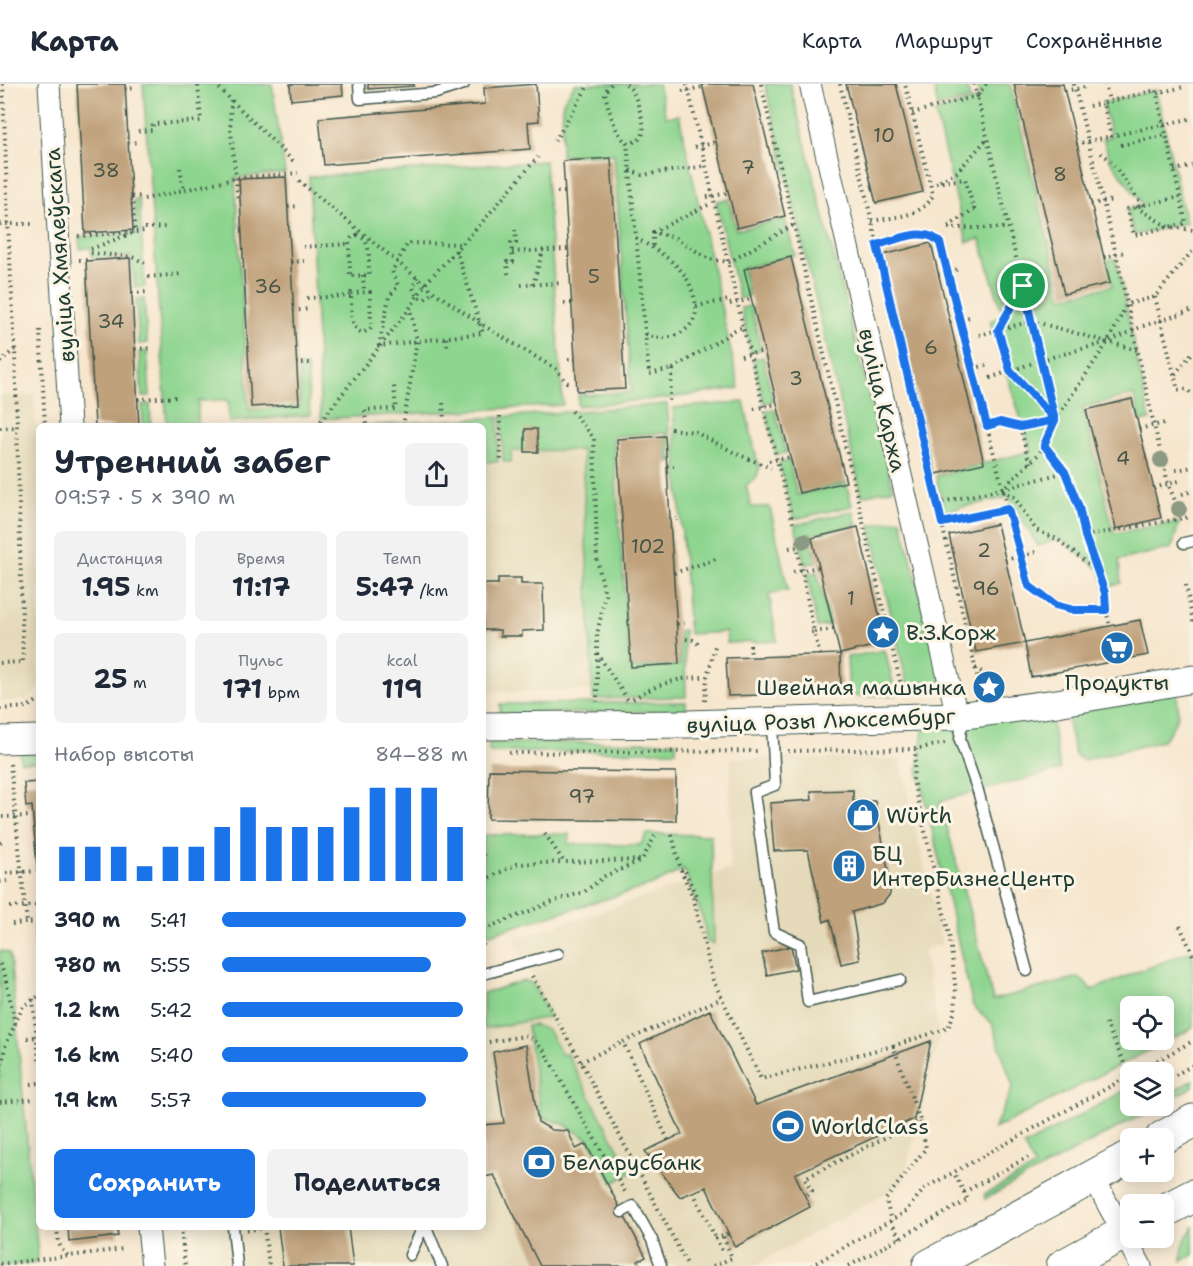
<!DOCTYPE html>
<html lang="ru">
<head>
<meta charset="utf-8">
<style>
  :root { --surface:#fff; --page:#f2f2f3; --text:#1f2937; --muted:#747a83; --line:#e0e1e3; --accent:#1a73e8 }
  body { margin:0; font-family:"Shantell Sans",sans-serif; background:var(--page); color:var(--text); height:100vh; display:flex; flex-direction:column; font-size:22px; white-space:nowrap }
  * { box-sizing:border-box; margin:0 }
  p { font-size:20px; color:var(--muted) }
  .icon { flex:none; width:33px; height:33px; fill:none; stroke:currentColor; stroke-width:2; stroke-linecap:round; stroke-linejoin:round }
  .map { position:relative; flex:1; overflow:hidden }
  .side { position:absolute; left:36px; top:339px; width:450px; height:807px; display:flex; flex-direction:column; background:var(--surface); border-radius:9px; box-shadow:0 3px 15px #0003 }
  .side>* { flex:none }
  .controls { position:absolute; left:1120px; top:912px; display:grid; gap:12px }
  .controls a { display:grid; place-items:center; width:54px; height:54px; border-radius:9px; background:var(--surface); box-shadow:0 3px 15px #0003; font-size:30px }
  .pin { position:absolute; display:grid; place-items:center; width:51px; height:51px; color:#fff; margin:-26px; border:3px solid #fff; border-radius:50%; box-shadow:0 2px 6px #0007 }
  .round { display:grid; place-items:center; flex:none; width:63px; height:63px; border-radius:9px; background:var(--page) }
  .headline { display:flex; align-items:center; justify-content:space-between; height:102px; padding:0 18px }
  h1 { font-size:33px; font-weight:700; line-height:45px }
  .metrics { display:grid; grid-template-columns:repeat(3,1fr); gap:9px; height:102px; padding:6px 18px }
  .metrics div { display:grid; align-content:center; border-radius:9px; background:var(--page); text-align:center }
  .metrics b { font-size:26px; font-weight:700 }
  .metrics small { font-size:16px; font-weight:400 }
  .metrics p { font-size:16px }
  .chart { height:168px; padding:12px 18px }
  .chart p { display:flex; justify-content:space-between }
  .chart svg { width:100%; height:108px; margin-top:6px; stroke:var(--accent); stroke-width:6 }
  .action { display:flex; gap:12px; margin-top:auto; padding:12px 18px }
  .action a { flex:1; height:69px; border-radius:9px; background:var(--accent); color:#fff; font-size:24px; font-weight:700; line-height:69px; text-align:center }
  .action a+a { background:var(--page); color:var(--text) }
  ul { padding:0 18px; list-style:none; font-size:20px }
  li { display:grid; grid-template-columns:96px 72px 1fr; align-items:center; height:45px }
  li i { height:15px; border-radius:8px; background:var(--accent) }
  header { display:flex; align-items:center; gap:36px; box-sizing:border-box; height:84px; padding:0 30px; background:var(--surface); border-bottom:2px solid var(--line) }
  header strong { font-size:28px }
  nav { display:flex; gap:33px; margin-inline-start:auto; font-size:21px }
  .map>svg:first-child { display:block }
  .built { fill:#e5daba }
  .green { fill:#8ed590; stroke:#568962; stroke-width:1.5; fill-rule:evenodd }
  .building { fill:#bfa17c }
  .lines { fill:none; stroke-linecap:round; stroke-linejoin:round }
  .service-casing { stroke:#3f564b; stroke-width:13 }
  .minor-casing { stroke:#3f564b; stroke-width:23 }
  .tertiary-casing { stroke:#3f564b; stroke-width:29 }
  .primary-casing { stroke:#3f564b; stroke-width:35 }
  .path { stroke:#3f564b; stroke-width:4; stroke-dasharray:1.5 4.5; stroke-linecap:butt }
  .service { stroke:#fff; stroke-width:10 }
  .minor { stroke:#fff; stroke-width:21 }
  .tertiary { stroke:#fff; stroke-width:27 }
  .primary { stroke:#fff; stroke-width:33 }
  .tree { fill:#8c9a83 }
  .route-casing { stroke:#fff; stroke-width:12 }
  .route { stroke:#1a73e8; stroke-width:8 }
  .labels { text-anchor:middle; stroke-width:6; stroke-linejoin:round; paint-order:stroke }
  .number-label { font-size:20px; fill:#475646 }
  .street-label { font-size:22px; fill:#1f3d34; stroke:#fcf5e5 }
  .poi-label { font-size:22px; fill:#1f3d34; stroke:#fcf5e5; text-anchor:start }
</style>
</head>
<body>
<header>
<strong>Карта</strong>
<nav><a>Карта</a><a>Маршрут</a><a>Сохранённые</a></nav>
</header>
<div class="map">
<svg width="1193" height="1182" viewBox="0 0 1193 1182">
  <rect width="100%" height="100%" fill="#fcf5e5"/>
  <filter id="ink" filterUnits="userSpaceOnUse"><feTurbulence type="fractalNoise" baseFrequency=".0167" numOctaves="2"/><feDisplacementMap in="SourceGraphic" scale="12" xChannelSelector="R" yChannelSelector="G"/><feConvolveMatrix kernelMatrix="1 2 1 2 8 2 1 2 1" color-interpolation-filters="sRGB"/></filter>
  <filter id="wash" filterUnits="userSpaceOnUse"><feTurbulence type="fractalNoise" baseFrequency=".008" numOctaves="4" result="noise"/><feDisplacementMap in="SourceGraphic" scale="24" xChannelSelector="R" yChannelSelector="G"/><feGaussianBlur stdDeviation="1.35" result="paint"/><feColorMatrix in="noise" values="0 0 0 0 0 0 0 0 0 0 0 0 0 0 0 0 0 1.4 0 .05"/><feComposite in="paint" operator="in"/></filter>
  <g filter="url(#wash)">
    <rect width="100%" height="100%" fill="#f6e6ce"/>
    <path class="built" d="M34,310L39,386V604L26,616L0,617V311Z
      M581,367L591,606L483,608V381L512,380V368Z
      M731,674L900,675L942,860L923,866L940,953L902,1100L754,1182H201L195,1143H483V936L546,925L515,855L730,785Z"/>
    <path class="green" d="M143,0H272L285,89L235,94L249,326L300,322L299,282H307L310,331L229,338L228,316L198,317V342H167Z
      M575,0H658L666,33L679,31L739,304L669,314L578,322V311L631,308L614,70L561,72L563,18Z
      M765,0H790L893,405L862,412Z
      M933,0H966L970,15L938,23Z
      M977,0H1010L1062,213L1112,202L1107,176L1116,175L1150,336L1141,338L1134,311L1083,323L1114,449L1179,438L1172,464L1119,476L1121,499L1105,504L1100,486L1059,455L1038,462L1009,413L944,427L936,392L1031,367L990,237L1003,232L980,155L967,158L935,29L980,14Z
      M1156,6L1186,139L1134,151L1127,125L1143,121L1110,76L1103,54L1111,53L1103,19Z
      M545,77L563,321L321,335L309,93Z
      M139,115L145,203H135L132,173L92,174L91,164L80,165L79,153L136,149L134,116Z
      M728,115L736,146L785,135L795,171L743,184L749,212L739,215L716,117Z
      M136,215H144L147,259L139,260Z
      M751,222L761,266L751,268L741,224Z
      M147,267L150,312H142L139,268Z
      M763,273L773,317L764,319L753,275Z
      M744,318L759,385C757,394 754,397 746,401L751,423H770L788,506L769,510L777,557L727,559L726,548L689,550L673,324Z
      M150,320L151,342H143L142,321Z
      M667,320L672,377L668,378L666,349L613,352L630,584L680,581L679,547L684,546L686,613L593,615L582,366L511,367V378H503L501,333Z
      M775,325L786,369L776,371L766,327Z
      M498,333V378H483V342H361Z
      M789,377L797,411L846,399L852,422L794,435L779,379Z
      M853,427L857,441L809,451L816,478L805,481L795,441Z
      M901,435L942,596L936,605L909,608L870,441Z
      M817,488L830,541L817,543L807,490Z
      M885,566L896,611L849,612L847,573Z
      M1177,604L1178,631L1171,646L1162,657L1083,676L1075,671L1065,625Z
      M686,618V627L500,630V620Z
      M1050,627L1060,686L940,717L993,916L1079,893L1092,906L1193,866V944L994,1045L1013,1003L992,939L973,922L918,685L924,639ZM1131,922H1164V956H1131Z
      M676,658V667L489,668V659Z
      M39,668V678H21L20,669Z
      M545,750H570L569,760L640,761L647,750L711,751L714,860L707,858L703,834L684,785L652,801L483,852V751Z
      M0,867L7,868L10,871L38,1172L36,1179L0,1182Z
      M523,897L530,898L533,900L550,933L483,945V909Z
      M534,941L548,946L562,971L567,970L631,1089L613,1099L589,1055L564,1040L541,1033L527,942Z
      M1193,996V1003L1164,1018V999L1170,1009Z
      M1131,1003V1022H1158L985,1115L984,1111L1035,1083L1024,1062Z
      M1193,1143V1171L1182,1177C1181,1164 1185,1153 1193,1143Z"/>
    <g id="blocks">
      <path class="building" d="M77,0H125L133,146L85,149Z
        M290,0H342L343,11L291,16Z
        M368,0H414V2L368,5Z
        M536,0L539,37L528,38L530,65L324,81L319,34L485,20L484,4Z
        M702,0H753L785,132L737,144Z
        M846,0H896L923,108L876,119Z
        M1014,0H1063L1110,199L1064,210Z
        M611,74L625,305L577,307L563,77Z
        M286,93L299,320L251,323L239,95Z
        M931,159L984,379L936,390L883,171Z
        M791,173L846,398L799,409L744,185Z
        M130,174L139,342H95L86,177Z
        M1132,315L1161,434L1116,445L1086,326Z
        M525,345H537L538,368H525Z
        M665,352L679,580L631,583L617,355Z
        M997,440L1025,559L976,568L949,451Z
        M858,443L886,559L840,570L812,454Z
        M498,494H521V500H543L544,546L522,547V552H500V546H483V500H498Z
        M1140,536L1148,571L1031,593L1025,559Z
        M840,570L841,609L728,612L726,574Z
        M489,686L676,688V737L488,735Z
        M39,698V783H37L32,722L26,723L24,699Z
        M853,706V717H875L890,796V810L883,819L852,828L860,876L841,880L830,835L824,838L808,766L774,767L770,719L812,716L811,707Z
        M39,841V862H37L36,842Z
        M791,862L796,885L767,891L762,869Z
        M710,926L756,1021L931,957L914,1035L795,1090L810,1123L735,1163L706,1103L680,1113L645,1067L682,1050L640,960Z
        M526,961L538,1038L552,1046L568,1047L576,1065L586,1060L646,1173L638,1177L640,1182H540L494,1091L483,1093V1041L504,1039L493,968Z
        M68,1143H117L118,1152L69,1158Z
        M278,1143H348L353,1182H283Z"/>
    </g>
  </g>
  <g filter="url(#ink)">
    <use href="#blocks" fill-opacity="0" stroke="#3f564b" stroke-width="1.5"/>
    <g class="lines">
      <g class="service-casing">
        <path id="service" d="M359,0L360,15L436,9L464,0
          M1184,459L1193,457
          M967,634L961,645L960,656L978,707L1027,887
          M772,638L775,701L754,709L774,848L800,860L808,918L900,896
          M483,890L558,870
          M622,1128L633,1122L652,1156L661,1182
          M233,1143L237,1182
          M426,1143L442,1182
          M410,1171L423,1143"/>
      </g>
      <g class="minor-casing">
        <path id="minor" d="M49,0L70,342
          M810,0L957,632
          M1093,1093L1141,1182
          M148,1143L152,1182"/>
      </g>
      <g class="tertiary-casing">
        <path id="tertiary" d="M483,642L687,640L957,632L1057,619L1193,595
          M0,656L39,655"/>
      </g>
      <g class="primary-casing">
        <path id="primary" d="M1162,1054L1193,1037
          M1164,1127L1193,1112
          M929,1182L1131,1072
          M1063,1182L1131,1145"/>
      </g>
      <path class="path" d="M215,0L295,79
        M611,0L605,8C606,18 616,54 627,58C629,59 634,58 636,57C649,52 642,34 639,24C636,15 633,5 626,0
        M687,0L743,243L793,439
        M761,0L903,610
        M840,0L980,604
        M986,0L977,12L1055,336
        M1074,0L1116,170L1154,341L1168,399L1175,417V425L1183,434
        M1105,0L1109,17
        M125,5L135,4
        M682,7L703,3
        M1065,7L1085,3
        M1157,9L1184,3
        M231,16L230,37L238,116H240
        M1089,22L1103,19
        M912,29L977,12L974,0
        M138,47L152,46L153,40L201,37L198,0
        M1111,53L1103,19L1156,6L1186,139L1134,151L1127,125L1180,113
        M555,57L589,0
        M627,58L649,290L673,285L669,318
        M128,59L139,58
        M1076,60L1193,34
        M1121,61L1166,51
        M695,63L716,58
        M1101,69L1110,76L1143,122
        M180,84L184,105
        M630,86L642,91L706,82
        M1174,86L1193,82
        M299,97L434,208L481,240L556,285L570,302
        M940,97L957,88L987,55
        M936,99L965,95L974,125L946,144
        M557,108H565
        M132,113L143,112
        M707,113L729,109
        M144,115L237,94L298,89
        M1091,120L1113,116
        M708,121L653,148L675,154L709,175L729,178L795,140
        M288,123L300,122
        M1136,123L1168,143
        M872,137C893,133 923,133 933,111L905,0
        M0,140H34
        M1173,143L1193,146
        M145,144L165,143
        M948,144H1008
        M653,148V164
        M357,151C373,156 368,178 369,191L350,192L349,157L352,153Z
        M78,152L135,148L132,113
        M636,154C655,165 680,179 689,199C692,205 695,215 696,221C699,247 666,261 646,250
        M877,161C897,156 926,141 940,159L1008,425
        M303,163L348,160
        M91,165L135,148L146,147
        M456,166L483,249L379,262L389,213L398,202L392,187L408,159L461,160
        M512,168L568,165
        M91,169L132,173L148,180
        M1104,173L1125,168
        M79,176H91
        M291,178L304,177
        M508,190L507,178H513L511,159H516L515,146
        M938,190L959,185
        M363,191L364,208
        M148,193L183,190
        M417,193L413,204L417,213L425,215L434,208
        M521,201L563,199
        M533,201L543,166
        M1023,202L998,246L1010,286L1055,335
        M370,208L371,244L363,249C348,244 352,223 351,209Z
        M132,209L149,208
        M1155,213L1178,306L1187,305L1193,312
        M307,214L351,212
        M564,219H571
        M730,220L752,215
        M696,222L729,216
        M293,227L308,225
        M950,238L973,232
        M40,246L45,342
        M979,251L1032,237L1137,266
        M446,254L447,262
        M135,265L152,264
        M741,272L764,267
        M568,275H575
        M0,278L15,265
        M296,279H311
        M673,285L735,246L743,243
        M962,288L986,281
        M1175,290L1193,268
        M990,294L1041,276L1108,258L1127,220L1155,213L1193,166
        M138,315L178,313
        M443,319L444,336
        M754,325L777,320
        M572,327L594,354L597,475L605,511L597,551V618
        M500,332L501,380
        M366,340L365,326L396,325L394,302
        M351,341V342
        M317,342L410,224L425,200L477,144L538,73
        M403,342L417,257L410,224
        M975,343L1000,338L1020,343L1055,336
        M1020,343L1030,380
        M0,344L17,343
        M671,345L695,348L737,370L771,384
        M1139,345L1165,339
        M769,377L790,373
        M667,382H674
        M1176,386L1193,383
        M1154,404L1179,397
        M1003,405L1065,388
        M1003,406L1014,413L1036,446L1057,455L1097,487
        M1182,410L1193,407
        M937,419L1002,405L1040,369L1055,336L1108,258L1143,242L1193,226
        M670,436L677,435
        M942,439L1008,425L1029,502L1055,521L1074,526H1106L1105,509L1085,452L1079,423L1065,388L1044,361
        M1085,452L1189,433
        M789,464L797,463L814,548L807,549
        M1005,476L1040,467
        M793,488L819,483
        M674,489L716,475
        M1186,501L1193,538
        M1106,526L1110,542
        M677,540L685,539
        M686,555L693,556L701,562
        M750,561L751,573
        M597,569L628,616
        M820,571L814,548L834,545
        M0,579L23,578L15,265L8,140L3,0
        M975,584L1004,601
        M633,615C657,600 679,593 707,593
        M705,617L707,593L715,562
        M0,625L27,623L39,616
        M788,667L916,665L945,659
        M509,669L759,667
        M10,680L27,839
        M2,733L33,732
        M545,750L564,778L642,776L656,750
        M672,751L681,786L694,816L713,896L761,995L893,962L920,1036L805,1094L812,1107L805,1112
        M0,759L3,757
        M483,770V865
        M681,786L684,785L697,814L694,816
        M6,789L38,787
        M484,796L517,780L564,778
        M0,798L7,797
        M10,823L39,821
        M12,840L39,838
        M1180,842L1193,871
        M484,845L560,815L584,808L605,792L642,776
        M0,880L5,892L15,939
        M532,892L581,978L688,1182
        M33,915L39,976
        M1106,939L1130,992
        M27,954L38,953
        M483,959L525,952L534,956L543,965L625,1108
        M893,962L948,944L955,927L956,909L950,855L913,696L916,665
        M581,978L623,958
        M1136,988L1193,957
        M0,992L5,963L23,922L39,912
        M1165,997L1193,981
        M31,1000L39,999
        M483,1001V1006
        M0,1018L33,1015
        M668,1056L623,958L720,915
        M693,1108L716,1155
        M964,1108L1028,1073
        M57,1143C58,1155 58,1165 69,1172L123,1165
        M181,1143L185,1182
        M264,1143L269,1182
        M247,1146L265,1144
        M900,1154L891,1138L886,1115L926,1064L920,1036
        M722,1166L716,1155L723,1152
        M0,1180L68,1172
        M713,1182L732,1174L723,1152L729,1149
        M811,1182L904,1129L925,1104L1131,991
        M849,1182L968,1116L954,1089"/>
      <use href="#service" class="service"/>
      <use href="#minor" class="minor"/>
      <use href="#tertiary" class="tertiary"/>
      <use href="#primary" class="primary"/>
    </g>
    <g class="tree">
      <circle cx="1161" cy="376" r="8"/>
      <circle cx="1179" cy="425" r="8"/>
      <circle cx="804" cy="457" r="8"/>
    </g>
  </g>
  <g class="lines" filter="url(#ink)">
    <g class="route-casing">
      <path id="route" d="M1023,202L1055,336L1020,343L1000,338L987,342L940,159C926,141 897,156 877,161L942,439L1008,425L1029,502L1055,521L1074,526H1106L1105,509L1085,452L1079,423L1065,388L1044,361L1055,336L1010,286L998,246L1023,202"/>
    </g>
    <use href="#route" class="route"/>
  </g>
  <defs>
    <g id="sight-disc" transform="scale(1.725)"><circle r="9.5" fill="#1f6fb2" stroke="#fcf5e5"/><path d="M0-6L1.8-2.2L6-1.7L2.9 1.2L3.7 5.4L0 3.3L-3.7 5.4L-2.9 1.2L-6-1.7L-1.8-2.2Z" fill="#fff"/></g>
    <g id="supermarket-disc" transform="scale(1.725)"><circle r="9.5" fill="#1f6fb2" stroke="#fcf5e5"/><path d="M-6-5.5h2.5l.6 2H6L4.5 2H-2.5L-4.4-4H-6ZM-1.5 3.2a1.3 1.3 0 1 0 .1 0ZM3 3.2a1.3 1.3 0 1 0 .1 0Z" fill="#fff"/></g>
    <g id="shop-disc" transform="scale(1.725)"><circle r="9.5" fill="#1f6fb2" stroke="#fcf5e5"/><path d="M-5-2.5h2.3a2.7 3.5 0 0 1 5.4 0H5L5.5 6h-11ZM-1.5-2.5h3a1.5 2.3 0 0 0-3 0Z" fill="#fff"/></g>
    <g id="building-disc" transform="scale(1.725)"><circle r="9.5" fill="#1f6fb2" stroke="#fcf5e5"/><path d="M-4-6H4V6H1V3H-1V6H-4ZM-2.5-4.3h1.7v1.8h-1.7ZM.8-4.3h1.7v1.8H.8ZM-2.5-1h1.7V.8h-1.7ZM.8-1h1.7V.8H.8Z" fill="#fff"/></g>
    <g id="stadium-disc" transform="scale(1.725)"><circle r="9.5" fill="#1f6fb2" stroke="#fcf5e5"/><path d="M0-5a6.5 5 0 1 0 0 10a6.5 5 0 1 0 0-10ZM-3.5-1.8h7v3.6h-7Z" fill="#fff"/></g>
    <g id="bank-disc" transform="scale(1.725)"><circle r="9.5" fill="#1f6fb2" stroke="#fcf5e5"/><path d="M-6-4H6V4H-6ZM0-2.3a2.3 2.3 0 1 0 0 4.6a2.3 2.3 0 1 0 0-4.6Z" fill="#fff"/></g>
  </defs>
  <g fill-rule="evenodd">
    <use href="#sight-disc" x="883" y="548"/>
    <use href="#supermarket-disc" x="1117" y="564"/>
    <use href="#sight-disc" x="989" y="603"/>
    <use href="#shop-disc" x="863" y="731"/>
    <use href="#building-disc" x="849" y="782"/>
    <use href="#stadium-disc" x="788" y="1042"/>
    <use href="#bank-disc" x="539" y="1078"/>
  </g>
  <g class="labels">
    <g class="number-label">
      <text x="884" y="58">10</text>
      <text x="748" y="90">7</text>
      <text x="106" y="93">38</text>
      <text x="1060" y="97">8</text>
      <text x="594" y="199">5</text>
      <text x="268" y="209">36</text>
      <text x="111" y="244">34</text>
      <text x="931" y="270">6</text>
      <text x="796" y="301">3</text>
      <text x="1123" y="381">4</text>
      <text x="648" y="469">102</text>
      <text x="984" y="473">2</text>
      <text x="986" y="511">96</text>
      <text x="851" y="521">1</text>
      <text x="582" y="719">97</text>
    </g>
    <g class="street-label">
      <text transform="translate(59 171) rotate(-94)" y="8">вуліца Хмялеўскага</text>
      <text transform="translate(883 316) rotate(77)" y="8">вуліца Каржа</text>
      <text transform="translate(821 636) rotate(-2)" y="8">вуліца Розы Люксембург</text>
    </g>
    <g class="poi-label">
      <text x="906" y="556">В.З.Корж</text>
      <text x="1117" y="606" text-anchor="middle">Продукты</text>
      <text x="966" y="611" text-anchor="end">Швейная машынка</text>
      <text x="886" y="739">Würth</text>
      <text x="872" y="777">БЦ<tspan x="872" dy="25">ИнтерБизнесЦентр</tspan></text>
      <text x="811" y="1050">WorldClass</text>
      <text x="562" y="1086">Беларусбанк</text>
    </g>
  </g>
</svg>
<div class="controls">
<a><svg class="icon" aria-label="locate" viewBox="0 0 24 24"><circle cx="12" cy="12" r="6"/><path d="M12 2v4M12 18v4M2 12h4M18 12h4"/></svg></a>
<a><svg class="icon" aria-label="layers" viewBox="0 0 24 24"><path d="M12 4l9 5-9 5-9-5zM3 14l9 5 9-5"/></svg></a>
<a>+</a>
<a>−</a>
</div>
<div class="pin" style="left:1023px;top:202px;background:#1e9e55"><svg class="icon" aria-label="arrive" viewBox="0 0 24 24"><path d="M6 21V4h12l-3 4 3 4H6"/></svg></div>
<section class="side">
<div class="headline"><div><h1>Утренний забег</h1><p>09:57 · 5 × 390 m</p></div><a class="round"><svg class="icon" aria-label="share" viewBox="0 0 24 24"><path d="M12 15V3M7 8l5-5 5 5M5 13v7h14v-7"/></svg></a></div>
<div class="metrics">
<div><p>Дистанция</p><b>1.95<small> km</small></b></div>
<div><p>Время</p><b>11:17</b></div>
<div><p>Темп</p><b>5:47<small> /km</small></b></div>
</div>
<div class="metrics">
<div><b>25<small> m</small></b></div>
<div><p>Пульс</p><b>171<small> bpm</small></b></div>
<div><p>kcal</p><b>119</b></div>
</div>
<div class="chart"><p><span>Набор высоты</span>84–88 m</p>
<svg viewBox="0 0 160 44" preserveAspectRatio="none"><path d="M5 44V30M15 44V30M25 44V30M35 44V38M45 44V30M55 44V30M65 44V22M75 44V14M85 44V22M95 44V22M105 44V22M115 44V14M125 44V6M135 44V6M145 44V6M155 44V22"/></svg>
</div>
<ul>
<li><b>390 m</b>5:41<i style="width:99%"></i></li>
<li><b>780 m</b>5:55<i style="width:85%"></i></li>
<li><b>1.2 km</b>5:42<i style="width:98%"></i></li>
<li><b>1.6 km</b>5:40<i style="width:100%"></i></li>
<li><b>1.9 km</b>5:57<i style="width:83%"></i></li>
</ul>
<div class="action"><a>Сохранить</a><a>Поделиться</a></div>
</section>
</div>
</body>
</html>
